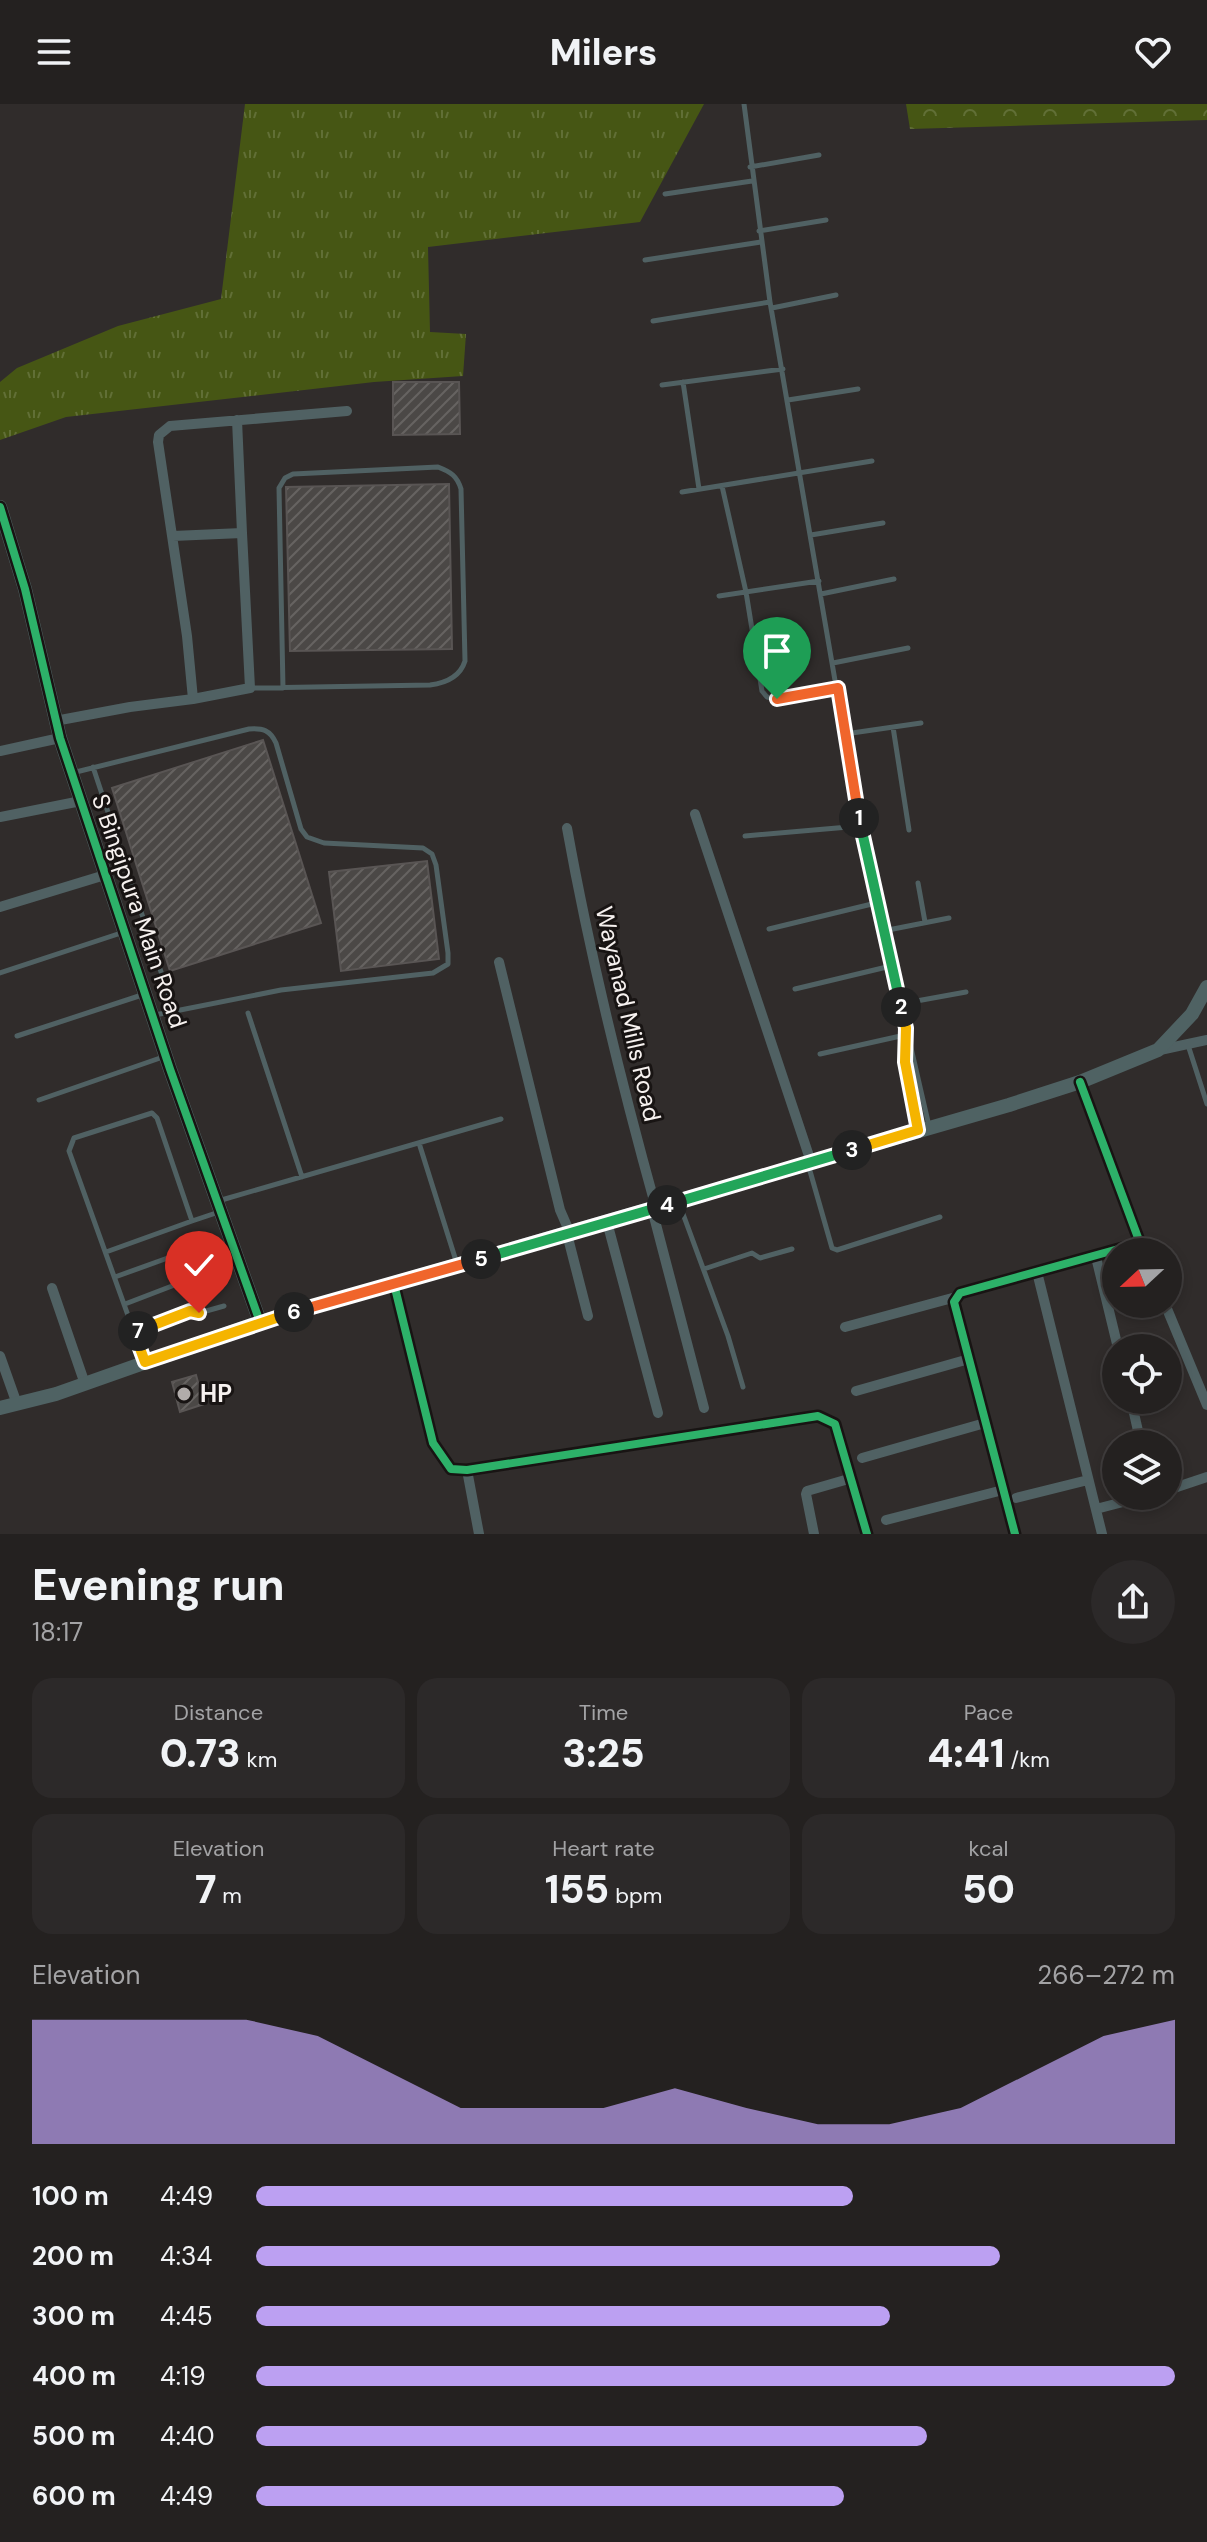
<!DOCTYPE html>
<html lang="en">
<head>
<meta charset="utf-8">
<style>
  :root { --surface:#242120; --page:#2c2929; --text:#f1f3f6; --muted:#a3a3a5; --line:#413e3e; --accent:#bca0f2 }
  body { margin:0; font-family:"DM Sans",sans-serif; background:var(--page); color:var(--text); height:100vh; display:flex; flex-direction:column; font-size:30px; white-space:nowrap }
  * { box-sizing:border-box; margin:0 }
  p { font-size:26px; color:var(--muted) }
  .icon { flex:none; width:44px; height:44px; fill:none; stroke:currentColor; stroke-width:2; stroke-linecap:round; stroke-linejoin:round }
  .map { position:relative; height:1430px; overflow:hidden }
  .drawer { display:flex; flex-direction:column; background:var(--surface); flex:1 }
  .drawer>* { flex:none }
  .needle { width:52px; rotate:248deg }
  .tools { position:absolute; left:1102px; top:1134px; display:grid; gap:16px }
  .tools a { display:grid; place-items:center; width:80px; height:80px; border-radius:50%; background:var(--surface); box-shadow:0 4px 12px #0003,0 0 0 2px var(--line); font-size:40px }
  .pin { position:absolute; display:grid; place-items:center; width:68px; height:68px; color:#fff; margin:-82px -34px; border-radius:50% 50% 50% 0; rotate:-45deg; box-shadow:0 0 8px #0007 }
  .pin .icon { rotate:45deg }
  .km { position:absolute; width:40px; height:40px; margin:-20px; border-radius:50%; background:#222; color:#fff; font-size:22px; line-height:40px; text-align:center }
  .round { display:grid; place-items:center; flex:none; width:84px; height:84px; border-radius:42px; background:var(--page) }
  .headline { display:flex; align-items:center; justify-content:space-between; height:136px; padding:0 32px }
  h1 { font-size:44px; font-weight:800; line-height:60px }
  .stats { display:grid; grid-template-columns:repeat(3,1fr); gap:12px; height:136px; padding:8px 32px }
  .stats div { display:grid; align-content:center; border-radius:20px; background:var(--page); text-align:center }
  .stats b { font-size:40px; font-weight:800 }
  .stats small { font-size:22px; font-weight:400 }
  .stats p { font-size:22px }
  .chart { height:224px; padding:16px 32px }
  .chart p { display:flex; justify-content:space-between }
  .chart svg { width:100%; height:144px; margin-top:8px; fill:var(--accent); opacity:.7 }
  ul { padding:0 32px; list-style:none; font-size:26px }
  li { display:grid; grid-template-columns:128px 96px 1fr; align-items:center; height:60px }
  li i { height:20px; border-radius:10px; background:var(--accent) }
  header { display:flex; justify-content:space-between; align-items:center; height:104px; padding:0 32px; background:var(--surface); font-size:36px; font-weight:800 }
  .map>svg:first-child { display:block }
  .grass { fill:url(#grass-tufts) }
  .forest { fill:url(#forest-crowns) }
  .building { fill:url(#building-hatch); stroke:#595554; stroke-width:2 }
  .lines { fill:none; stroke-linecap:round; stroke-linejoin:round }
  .lane { stroke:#506163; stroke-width:5 }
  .street { stroke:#506163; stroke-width:10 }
  .secondary { stroke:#4f6263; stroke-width:14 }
  .cycleway-casing { stroke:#181413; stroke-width:13 }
  .cycleway { stroke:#2db169; stroke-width:8 }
  .split-1-casing { stroke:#fff; stroke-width:16 }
  .split-2-casing { stroke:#fff; stroke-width:16 }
  .split-3-casing { stroke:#fff; stroke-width:16 }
  .split-4-casing { stroke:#fff; stroke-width:16 }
  .split-5-casing { stroke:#fff; stroke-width:16 }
  .split-6-casing { stroke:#fff; stroke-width:16 }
  .split-7-casing { stroke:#fff; stroke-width:16 }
  .split-8-casing { stroke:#fff; stroke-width:16 }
  .split-1 { stroke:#f0652b; stroke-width:10 }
  .split-2 { stroke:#22a559; stroke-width:10 }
  .split-3 { stroke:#f5b400; stroke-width:10 }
  .split-4 { stroke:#22a559; stroke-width:10 }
  .split-5 { stroke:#22a559; stroke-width:10 }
  .split-6 { stroke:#f0652b; stroke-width:10 }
  .split-7 { stroke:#f5b400; stroke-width:10 }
  .split-8 { stroke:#f5b400; stroke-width:10 }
  .poi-dot { fill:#b1acaa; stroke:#181413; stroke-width:3 }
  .labels { text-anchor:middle; stroke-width:6; stroke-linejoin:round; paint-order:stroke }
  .street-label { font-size:24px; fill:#f6f1ef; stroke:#181413 }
  .poi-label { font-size:24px; font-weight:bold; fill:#f6f1ef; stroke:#181413; text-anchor:start }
</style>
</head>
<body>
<header><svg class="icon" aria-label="menu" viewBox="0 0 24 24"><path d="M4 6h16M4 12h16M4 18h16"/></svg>Milers<svg class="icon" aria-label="heart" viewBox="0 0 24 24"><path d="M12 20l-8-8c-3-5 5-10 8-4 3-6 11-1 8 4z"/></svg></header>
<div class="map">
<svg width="1207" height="1430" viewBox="0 0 1207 1430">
  <defs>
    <pattern id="grass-tufts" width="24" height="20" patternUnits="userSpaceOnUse" patternTransform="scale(2)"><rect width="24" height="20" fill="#465614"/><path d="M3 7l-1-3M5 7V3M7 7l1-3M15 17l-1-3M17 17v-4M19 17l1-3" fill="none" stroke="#616f36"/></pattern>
    <pattern id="forest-crowns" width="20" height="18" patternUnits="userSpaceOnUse" patternTransform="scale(2)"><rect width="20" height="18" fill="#465614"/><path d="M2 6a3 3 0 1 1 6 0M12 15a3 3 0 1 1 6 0" fill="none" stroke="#616f36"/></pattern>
    <pattern id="building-hatch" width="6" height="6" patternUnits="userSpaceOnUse" patternTransform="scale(2)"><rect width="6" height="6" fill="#4b4846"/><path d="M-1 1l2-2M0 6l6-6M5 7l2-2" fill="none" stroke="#666361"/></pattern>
  </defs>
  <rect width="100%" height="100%" fill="#302c2b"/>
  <path class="grass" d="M245,0H704L640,118L428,143L430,228L466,230L463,272L374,278L66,313L0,336V278L17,264L118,222L221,195Z"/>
  <path class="forest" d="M906,0H1207V16L910,25Z"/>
  <path class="building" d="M393,278H459L460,330L393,331Z
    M449,380L452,545L290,547L286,383Z
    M263,636L321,819L170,867L112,684Z
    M427,757L439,855L341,867L329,768Z
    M196,1271L204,1300L180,1308L172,1278Z"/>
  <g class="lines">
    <path class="lane" d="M744,0L770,198L860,722L929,1022
      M750,63L819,51
      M665,90L752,77
      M759,127L826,116
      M645,156L761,138
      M772,204L836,191
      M653,217L770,198
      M683,278L699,385
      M662,281L783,265
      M788,296L858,285
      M722,382L746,488L762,587L767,593L777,595L838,584
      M682,388L872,357
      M811,431L883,419
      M821,490L894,475
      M719,492L819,477
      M833,559L908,544
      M251,584L430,581C446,579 460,573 465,557L461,385C457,372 451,368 438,363L293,370L285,374L279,384L283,584
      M893,623L909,726
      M845,630L921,619
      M93,663L174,907
      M72,669L249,625C263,624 270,626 276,639L301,725L307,733L324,739L423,744L432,750L436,761L448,849V860L433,869L281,886L155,911
      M745,732L860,722
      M918,779L925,818
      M769,825L876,799
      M883,827L949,814
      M0,869L124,828
      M795,885L891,862
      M900,900L966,888
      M248,909L302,1073
      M905,929V958L918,1026
      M17,932L145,890
      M1188,941L1207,1000
      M820,950L905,931
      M39,996L163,953
      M419,1039L457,1160
      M808,1060L832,1144L837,1146L940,1113
      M218,1097L501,1015
      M679,1099L728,1232L743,1283
      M106,1148L192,1117
      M704,1165L752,1149L760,1154L792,1145
      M115,1173L176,1151
      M125,1200L185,1177
      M134,1228L190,1207L199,1209L224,1202
      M144,1256L69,1047L74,1034L152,1009L157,1014L192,1117L219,1108"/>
    <path class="street" d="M237,316L242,429
      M173,432L242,429L250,584L193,595
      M55,617L130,603L193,595L187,532L158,338L159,331L170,322L347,307
      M0,647L60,634
      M695,710L811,1058
      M0,713L81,697
      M567,724C590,852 621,978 656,1104
      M0,803L105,771
      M499,858L560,1106L570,1129
      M1160,946L1207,936
      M652,1105L704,1304
      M607,1118L658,1309
      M567,1130L588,1212
      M1096,1153L1118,1244
      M1037,1168L1102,1430
      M394,1180L433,1339L451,1365L467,1366L818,1312L835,1320L867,1430
      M52,1184L85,1280
      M1165,1200L1207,1301
      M845,1223L956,1193
      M0,1252L17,1300
      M856,1287L969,1255
      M1131,1296L1141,1340
      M862,1354L985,1319
      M467,1366L479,1430
      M1168,1386L1207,1373
      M1016,1394L1088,1376
      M1096,1405L1146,1392
      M886,1416L1003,1386
      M814,1430L806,1390L807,1387L852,1374
      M1015,1430L954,1198L960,1189L1140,1139L1080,978"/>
    <path class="secondary" d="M0,403L25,485L60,634L170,965L260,1218
      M0,1304L56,1290L260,1218L1009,1001L1080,978L1158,946L1192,910L1207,883"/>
    <g class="cycleway-casing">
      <path id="cycleway" d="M0,403L25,485L60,634L170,965L260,1218
        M394,1180L433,1339L451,1365L467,1366L818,1312L835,1320L867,1430
        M1015,1430L954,1198L960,1189L1140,1139L1080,978"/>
    </g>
    <use href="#cycleway" class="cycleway"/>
  </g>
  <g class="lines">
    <g class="split-1-casing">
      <path id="split-1" d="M777,595L838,584L859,714"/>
    </g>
    <g class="split-2-casing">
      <path id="split-2" d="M859,714L901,903"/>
    </g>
    <g class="split-3-casing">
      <path id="split-3" d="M852,1046L918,1026L905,958L906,924L901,903"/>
    </g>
    <g class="split-4-casing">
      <path id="split-4" d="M667,1101L852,1046"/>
    </g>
    <g class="split-5-casing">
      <path id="split-5" d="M481,1155L667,1101"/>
    </g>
    <g class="split-6-casing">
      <path id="split-6" d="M294,1208L481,1155"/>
    </g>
    <g class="split-7-casing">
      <path id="split-7" d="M138,1227L134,1228L145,1258L294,1208"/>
    </g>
    <g class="split-8-casing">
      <path id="split-8" d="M138,1227L190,1207L199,1209"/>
    </g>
    <use href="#split-1" class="split-1"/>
    <use href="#split-2" class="split-2"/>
    <use href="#split-3" class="split-3"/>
    <use href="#split-4" class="split-4"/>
    <use href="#split-5" class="split-5"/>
    <use href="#split-6" class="split-6"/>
    <use href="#split-7" class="split-7"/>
    <use href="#split-8" class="split-8"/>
  </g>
  <circle class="poi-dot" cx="184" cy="1290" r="8"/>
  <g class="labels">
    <g class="street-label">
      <text transform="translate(139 807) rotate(71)" y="8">S Bingipura Main Road</text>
      <text transform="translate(628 910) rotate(77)" y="8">Wayanad Mills Road</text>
    </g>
    <g class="poi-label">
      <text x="200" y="1298">HP</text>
    </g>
  </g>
</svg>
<div class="tools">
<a><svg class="needle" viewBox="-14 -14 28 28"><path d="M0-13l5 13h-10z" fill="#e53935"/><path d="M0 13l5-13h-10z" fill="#a3a3a5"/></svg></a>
<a><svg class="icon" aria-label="locate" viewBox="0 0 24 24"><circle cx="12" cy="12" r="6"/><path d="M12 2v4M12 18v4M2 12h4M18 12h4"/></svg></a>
<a><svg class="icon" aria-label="layers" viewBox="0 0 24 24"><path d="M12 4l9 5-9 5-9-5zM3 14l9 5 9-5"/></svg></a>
</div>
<div class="pin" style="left:777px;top:595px;background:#1e9e55"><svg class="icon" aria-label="arrive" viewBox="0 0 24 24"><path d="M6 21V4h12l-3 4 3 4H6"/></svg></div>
<div class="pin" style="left:199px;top:1209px;background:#d93025"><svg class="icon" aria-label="check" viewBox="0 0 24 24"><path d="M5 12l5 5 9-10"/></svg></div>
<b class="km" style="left:859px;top:714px">1</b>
<b class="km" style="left:901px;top:903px">2</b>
<b class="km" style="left:852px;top:1046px">3</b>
<b class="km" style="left:667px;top:1101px">4</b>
<b class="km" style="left:481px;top:1155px">5</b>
<b class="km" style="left:294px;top:1208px">6</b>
<b class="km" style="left:138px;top:1227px">7</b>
</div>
<section class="drawer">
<div class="headline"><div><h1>Evening run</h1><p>18:17</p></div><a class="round"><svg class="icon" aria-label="share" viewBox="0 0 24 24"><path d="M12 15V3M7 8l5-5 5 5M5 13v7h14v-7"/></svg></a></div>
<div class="stats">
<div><p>Distance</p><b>0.73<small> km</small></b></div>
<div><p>Time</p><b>3:25</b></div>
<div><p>Pace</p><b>4:41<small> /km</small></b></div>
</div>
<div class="stats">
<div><p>Elevation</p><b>7<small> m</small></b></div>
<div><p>Heart rate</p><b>155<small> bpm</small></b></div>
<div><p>kcal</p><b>50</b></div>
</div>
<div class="chart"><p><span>Elevation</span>266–272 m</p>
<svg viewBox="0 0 160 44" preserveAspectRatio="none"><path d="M0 44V6L10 6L20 6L30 6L40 11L50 22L60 33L70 33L80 33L90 27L100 33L110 38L120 38L130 33L140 22L150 11L160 6V44z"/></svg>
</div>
<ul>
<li><b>100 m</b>4:49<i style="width:65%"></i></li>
<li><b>200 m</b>4:34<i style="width:81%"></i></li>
<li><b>300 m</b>4:45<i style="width:69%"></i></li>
<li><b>400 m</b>4:19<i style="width:100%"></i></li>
<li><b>500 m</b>4:40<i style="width:73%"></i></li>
<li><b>600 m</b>4:49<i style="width:64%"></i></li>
</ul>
</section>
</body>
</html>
